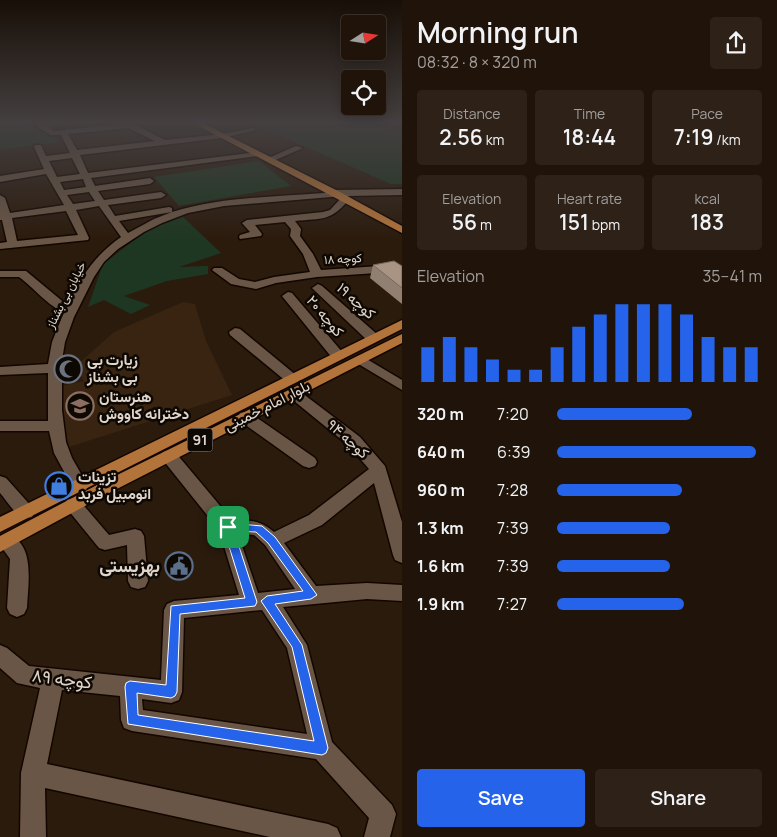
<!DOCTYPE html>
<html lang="en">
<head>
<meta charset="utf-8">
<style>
  :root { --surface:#20140a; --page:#2d2118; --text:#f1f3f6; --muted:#a29e9c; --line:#3d332b; --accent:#2563eb }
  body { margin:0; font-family:Manrope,Vazirmatn,sans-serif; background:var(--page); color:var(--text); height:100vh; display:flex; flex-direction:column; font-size:19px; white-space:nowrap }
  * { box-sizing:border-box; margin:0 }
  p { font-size:16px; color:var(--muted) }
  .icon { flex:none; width:28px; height:28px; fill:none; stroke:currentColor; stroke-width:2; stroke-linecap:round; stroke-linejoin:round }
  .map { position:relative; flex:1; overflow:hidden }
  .sheet { display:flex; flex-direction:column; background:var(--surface); width:375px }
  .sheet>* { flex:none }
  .needle { width:32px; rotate:78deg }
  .buttons { position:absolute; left:341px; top:15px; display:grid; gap:10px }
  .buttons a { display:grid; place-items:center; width:45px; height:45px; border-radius:5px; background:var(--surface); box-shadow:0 2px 12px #0003,0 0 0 1px var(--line); font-size:25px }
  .pin { position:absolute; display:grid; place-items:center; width:42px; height:42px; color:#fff; margin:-21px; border-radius:10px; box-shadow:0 2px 8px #0006 }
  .round { display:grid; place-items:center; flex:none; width:52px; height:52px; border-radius:5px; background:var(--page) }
  .headline { display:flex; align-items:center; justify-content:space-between; height:85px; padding:0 15px }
  h1 { font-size:28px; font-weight:600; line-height:38px }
  .figures { display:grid; grid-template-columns:repeat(3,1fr); gap:8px; height:85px; padding:5px 15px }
  .figures div { display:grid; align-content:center; border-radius:5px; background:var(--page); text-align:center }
  .figures b { font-size:21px; font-weight:600 }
  .figures small { font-size:14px; font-weight:400 }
  .figures p { font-size:14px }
  .chart { height:140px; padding:10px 15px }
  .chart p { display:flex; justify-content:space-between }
  .chart svg { width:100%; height:90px; margin-top:5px; stroke:var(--accent); stroke-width:6 }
  .action { display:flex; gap:10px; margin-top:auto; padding:10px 15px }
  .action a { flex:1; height:58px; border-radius:5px; background:var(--accent); color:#fff; font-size:20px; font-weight:600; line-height:58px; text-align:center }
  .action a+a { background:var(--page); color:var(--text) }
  ul { padding:0 15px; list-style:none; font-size:16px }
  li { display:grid; grid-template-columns:80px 60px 1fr; align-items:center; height:38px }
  li i { height:12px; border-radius:6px; background:var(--accent) }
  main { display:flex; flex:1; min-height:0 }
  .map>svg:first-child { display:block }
  .built { fill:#382410 }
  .green { fill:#1e3722 }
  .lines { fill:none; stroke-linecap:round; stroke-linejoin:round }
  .minor-casing { stroke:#130600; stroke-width:3 }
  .major-casing { stroke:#130600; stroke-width:3 }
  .minor { fill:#695646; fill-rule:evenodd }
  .major { fill:#b3743b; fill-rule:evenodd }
  .wall { fill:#917f71 }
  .building { fill:#a99483; stroke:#76685c }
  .route { fill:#2563eb; stroke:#fff; fill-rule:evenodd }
  .labels { text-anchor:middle; stroke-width:5; stroke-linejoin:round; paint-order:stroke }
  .far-street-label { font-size:12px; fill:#e0d5cc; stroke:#0e0803 }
  .shield { fill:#0e0803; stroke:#a19890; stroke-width:1 }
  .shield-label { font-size:14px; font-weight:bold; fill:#e0d5cc }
  .street-label { font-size:15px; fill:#e0d5cc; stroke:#0e0803 }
  .poi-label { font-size:15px; font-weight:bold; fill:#e0d5cc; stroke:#0e0803; text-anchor:start }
  .near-poi-label { font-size:18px; font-weight:bold; fill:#e0d5cc; stroke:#0e0803; text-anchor:end }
  .near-street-label { font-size:18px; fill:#e0d5cc; stroke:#0e0803 }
</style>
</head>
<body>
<main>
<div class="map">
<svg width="402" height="837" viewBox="0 0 402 837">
  <rect width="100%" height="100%" fill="#2b1b0d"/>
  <path class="built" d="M183,302L195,304L206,341L232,395L69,447L63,425L62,386L84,381L76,366L114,332Z"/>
  <path class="green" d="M0,123H26L60,142L0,150Z
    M252,123H377L402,133V184H391Z
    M259,161L291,186L179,206L154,177Z
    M182,216L221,253L179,267L208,266V274L167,281L124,296L150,305L131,314L104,300L88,307L103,264L150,228Z"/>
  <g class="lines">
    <g class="minor-casing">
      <path id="minor" d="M40,123H64L48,126L54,131L132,123L165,140L222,134L253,128L257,130L222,138L80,155L88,173L258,152L262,154L258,156L91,178L95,186L150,178L154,181L150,184L98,191L104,200L161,192L166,195L161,198L108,205L115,216L169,207L172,208V212C221,197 273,197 324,193L335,190L402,189V195L347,196L350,198C331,222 323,218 295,221L301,229L300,236L313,254L321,270L394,265L402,269V277L392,272L317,277L276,283L256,289L231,284L212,270L214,268H222L239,279L255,282L274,277L310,272L303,254L290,236L291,229L285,222L255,225L262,234L261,236L240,239L239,237L240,235L250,232L242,223L247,220L323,212L330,210L343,196L224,206L188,213L162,223L144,232L118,249L104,262L94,277L74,317L65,342L62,360V410L66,442L72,458L88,486L86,490L80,492L74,490L54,453L49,431H0V421H48V373L0,375V367L48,364L52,342L64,312C50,308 32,286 19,277H0V271H26L67,305C81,277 95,255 121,237L99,206L76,210L89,238L88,240L0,249V243L7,242L2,220H0V195L5,198L10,213L64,205L46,174L0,182V176L44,169L34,147L35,145H41L46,156L70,153L61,135H50L38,127L37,125ZM128,128L155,141L77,150L68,134ZM72,158L80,174L57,177L49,161ZM83,179L86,187L64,190L60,182ZM89,192L95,201L73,204L67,195ZM66,211L78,235L17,241L12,218ZM172,212L154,219L128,233L119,221Z
        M296,146L303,148L273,161L266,159Z
        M318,284L322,286L378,335L379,338L378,341H368L314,290L312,288Z
        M288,292L292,293L343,353L345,356L343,359H333L282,296Z
        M235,328L240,329L297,376L299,379L297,382H287L230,335L229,332Z
        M360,355L402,380V390L355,362L353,359Z
        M293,388L298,390L360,437L385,466L402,522V563L395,560L393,555L374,483L322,525L284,543L316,586L367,583L402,585V601L367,599L283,607L307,645L332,742L392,805L396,814L390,837H364L369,818L316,759L132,731L124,728L121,720L120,696L62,690L47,764L328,824L337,828L341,837H270L45,788L46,837H20L21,773L40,688L17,683L0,668V645L7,648L29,666L161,680L164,610L167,604L174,601L239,595L219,530L163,460L161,456L163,452L169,450L175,452L232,520C250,521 259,519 274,532L309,515L369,469L348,445L288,396L286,393L288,390ZM238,534L254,535L265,545L295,589L258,593ZM262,610L287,648L307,734L143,710L142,699L171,703L179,700L182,692L184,618Z
        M245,412L250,413L315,458L317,462L315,466L309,468L303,466L240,421L238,417L240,413Z
        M0,476L6,478L32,507L35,512L32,517C17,521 9,503 0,493Z
        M73,498L79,500L109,535L135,529L141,531L144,536L148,581L145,587L138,589L131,587L128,581L127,545L105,550L99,548L64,505L67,500Z
        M7,534C36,543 28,584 27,608L24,614L17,617L10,614L7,608L10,559L0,545L1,536Z"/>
    </g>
    <g class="major-casing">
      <path id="major" d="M193,123H203L338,191L402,226V233Z
        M402,320V329L0,532V517Z
        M402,334V343L109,493L0,552V536L97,485Z"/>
    </g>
    <use href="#minor" class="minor"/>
    <use href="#major" class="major"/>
  </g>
  <path class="wall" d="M373,265L402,266V304L370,278Z"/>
  <path class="building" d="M394,261L402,266V288L373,265Z"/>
  <linearGradient id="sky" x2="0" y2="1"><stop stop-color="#180f07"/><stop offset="0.51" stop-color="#443f40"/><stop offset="1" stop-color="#443f40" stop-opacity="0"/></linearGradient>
  <rect width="402" height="240" fill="url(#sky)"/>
  <path class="route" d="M228,523L262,526L275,537L317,595L311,599L275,604L302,645L328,748L326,753L322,755L128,724L125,687L126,683L130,681L166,685L171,606L245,598L223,527ZM234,531L256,532L268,543L303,591L267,596L261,601L292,647L314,741L138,715L137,693L171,698L175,696L177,692L180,614L255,606L257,602Z"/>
  <defs>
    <g id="mosque-ring" transform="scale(1.4375)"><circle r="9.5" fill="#0e0803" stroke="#6b7280" stroke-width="1.5"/><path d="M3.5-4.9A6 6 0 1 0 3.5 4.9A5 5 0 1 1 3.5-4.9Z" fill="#6b7280"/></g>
    <g id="university-ring" transform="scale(1.4375)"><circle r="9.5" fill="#0e0803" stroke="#8d6e63" stroke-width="1.5"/><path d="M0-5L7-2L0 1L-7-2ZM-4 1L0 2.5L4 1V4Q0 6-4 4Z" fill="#8d6e63"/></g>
    <g id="shop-ring" transform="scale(1.4375)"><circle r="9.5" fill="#0e0803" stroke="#3f7fe0" stroke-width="1.5"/><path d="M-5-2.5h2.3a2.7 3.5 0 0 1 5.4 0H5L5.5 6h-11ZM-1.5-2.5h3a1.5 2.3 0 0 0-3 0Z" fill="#3f7fe0"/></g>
    <g id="civic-ring" transform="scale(1.4375)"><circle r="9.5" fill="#0e0803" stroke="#5c6f8a" stroke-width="1.5"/><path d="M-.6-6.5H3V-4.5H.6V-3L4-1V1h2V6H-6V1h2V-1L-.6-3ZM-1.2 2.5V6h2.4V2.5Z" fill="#5c6f8a"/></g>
  </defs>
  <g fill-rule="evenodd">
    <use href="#mosque-ring" x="68" y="369"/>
    <use href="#university-ring" x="80" y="406"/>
    <use href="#shop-ring" x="59" y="486"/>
    <use href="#civic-ring" x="179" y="566"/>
  </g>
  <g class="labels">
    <g class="far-street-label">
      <text transform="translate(343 259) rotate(-3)" y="4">کوچه ۱۸</text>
      <text transform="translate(66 295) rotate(-63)" y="4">خیابان بی بشناز</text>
    </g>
    <rect class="shield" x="187.5" y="428.5" width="25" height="23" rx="4"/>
    <g class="shield-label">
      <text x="200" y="445">91</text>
    </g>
    <g class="street-label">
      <text transform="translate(356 301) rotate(42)" y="5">کوچه ۱۹</text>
      <text transform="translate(325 316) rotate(50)" y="5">کوچه ۲۰</text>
      <text transform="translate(267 406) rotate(-27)" y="5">بلوار امام خمینی</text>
      <text transform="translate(348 439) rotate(42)" y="5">کوچه ۹۴</text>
    </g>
    <g class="poi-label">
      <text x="87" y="365">زیارت بی<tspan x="87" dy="17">بی بشناز</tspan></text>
      <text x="99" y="402">هنرستان<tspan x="99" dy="17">دخترانه کاووش</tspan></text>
      <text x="78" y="482">تزینات<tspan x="78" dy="17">اتومبیل فربد</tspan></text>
    </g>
    <g class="near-poi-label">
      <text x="160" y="572">بهزیستی</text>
    </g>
    <g class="near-street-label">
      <text transform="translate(62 679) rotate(7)" y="6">کوچه ۸۹</text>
    </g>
  </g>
</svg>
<div class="buttons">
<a><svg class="needle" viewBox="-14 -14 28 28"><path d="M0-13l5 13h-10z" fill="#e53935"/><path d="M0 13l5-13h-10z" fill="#a29e9c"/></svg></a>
<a><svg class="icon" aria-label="locate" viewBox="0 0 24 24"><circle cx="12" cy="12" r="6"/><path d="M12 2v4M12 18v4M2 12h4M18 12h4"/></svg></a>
</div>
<div class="pin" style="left:228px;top:527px;background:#1e9e55"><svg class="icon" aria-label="arrive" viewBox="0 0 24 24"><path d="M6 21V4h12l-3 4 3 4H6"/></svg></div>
</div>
<section class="sheet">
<div class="headline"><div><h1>Morning run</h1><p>08:32 · 8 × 320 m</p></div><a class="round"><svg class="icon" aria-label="share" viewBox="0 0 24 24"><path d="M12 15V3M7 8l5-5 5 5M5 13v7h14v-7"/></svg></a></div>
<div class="figures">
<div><p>Distance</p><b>2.56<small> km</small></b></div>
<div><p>Time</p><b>18:44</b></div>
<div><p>Pace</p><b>7:19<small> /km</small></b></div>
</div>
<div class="figures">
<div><p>Elevation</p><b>56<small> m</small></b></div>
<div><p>Heart rate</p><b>151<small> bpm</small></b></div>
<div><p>kcal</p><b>183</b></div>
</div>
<div class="chart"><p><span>Elevation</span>35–41 m</p>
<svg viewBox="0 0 160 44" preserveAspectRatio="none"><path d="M5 44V27M15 44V22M25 44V27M35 44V33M45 44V38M55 44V38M65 44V27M75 44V17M85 44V11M95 44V6M105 44V6M115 44V6M125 44V11M135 44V22M145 44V27M155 44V27"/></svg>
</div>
<ul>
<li><b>320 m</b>7:20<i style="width:66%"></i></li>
<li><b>640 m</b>6:39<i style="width:97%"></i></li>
<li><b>960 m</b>7:28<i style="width:61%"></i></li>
<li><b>1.3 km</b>7:39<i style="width:55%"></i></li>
<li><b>1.6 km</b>7:39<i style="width:55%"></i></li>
<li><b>1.9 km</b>7:27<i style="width:62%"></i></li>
</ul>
<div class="action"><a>Save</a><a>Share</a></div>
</section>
</main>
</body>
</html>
